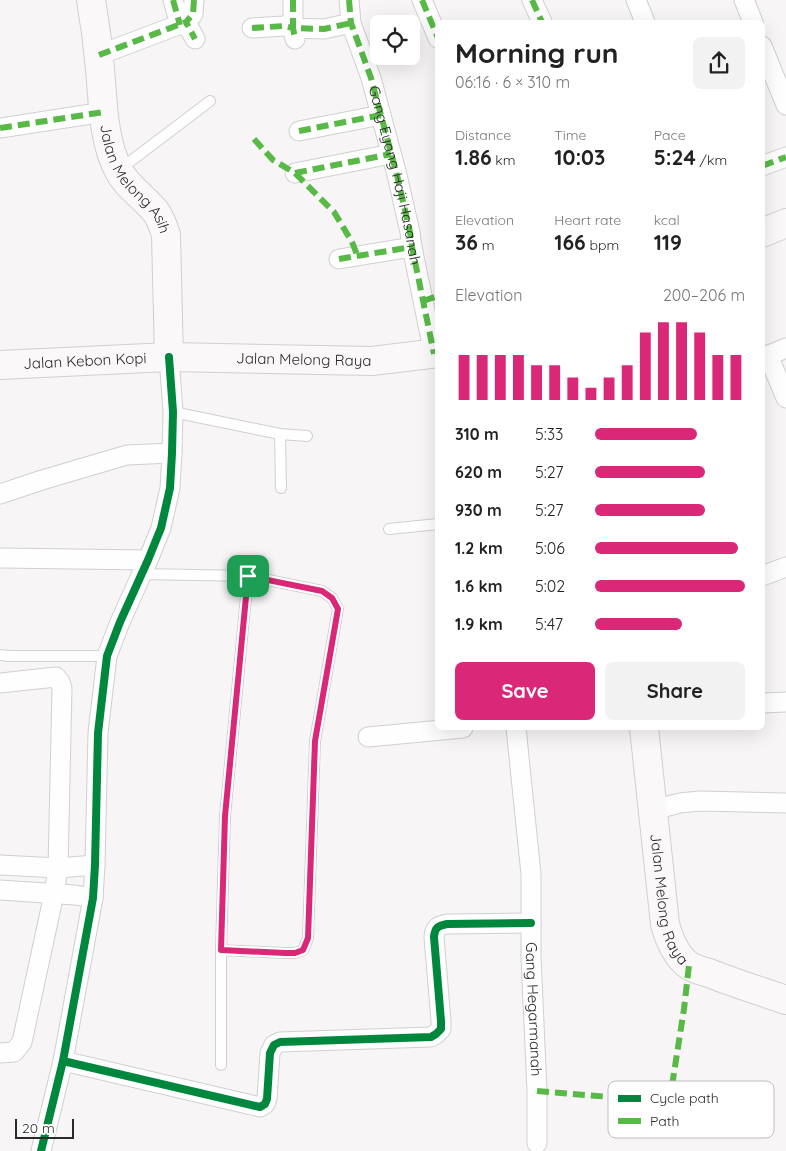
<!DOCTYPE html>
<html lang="en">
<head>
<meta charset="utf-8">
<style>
  :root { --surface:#fff; --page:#f2f2f2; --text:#222; --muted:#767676; --accent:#db2777 }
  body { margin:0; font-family:Quicksand,sans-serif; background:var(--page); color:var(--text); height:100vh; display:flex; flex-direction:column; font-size:19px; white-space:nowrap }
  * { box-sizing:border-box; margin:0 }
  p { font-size:16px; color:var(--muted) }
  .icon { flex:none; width:28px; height:28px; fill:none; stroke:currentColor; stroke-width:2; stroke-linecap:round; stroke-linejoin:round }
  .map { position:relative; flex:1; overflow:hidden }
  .side { position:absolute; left:435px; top:20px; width:330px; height:710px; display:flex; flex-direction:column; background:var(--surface); border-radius:8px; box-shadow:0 5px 20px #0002 }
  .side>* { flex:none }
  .fabs { position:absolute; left:370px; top:15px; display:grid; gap:10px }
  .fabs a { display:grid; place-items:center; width:50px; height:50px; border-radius:8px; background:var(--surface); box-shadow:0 5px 20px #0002; font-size:25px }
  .scale { position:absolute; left:15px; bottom:12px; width:59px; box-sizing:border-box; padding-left:5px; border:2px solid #2b2929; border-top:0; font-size:14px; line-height:18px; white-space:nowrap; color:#2b2929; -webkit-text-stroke:4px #fff; paint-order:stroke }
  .pin { position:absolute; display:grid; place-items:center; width:42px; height:42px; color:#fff; margin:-21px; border-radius:10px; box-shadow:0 2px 8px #0006 }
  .round { display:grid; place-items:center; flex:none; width:52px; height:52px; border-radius:8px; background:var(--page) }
  .summary { display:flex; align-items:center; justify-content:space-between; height:85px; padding:0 20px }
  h1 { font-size:28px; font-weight:800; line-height:38px }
  .figures { display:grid; grid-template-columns:repeat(3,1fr); gap:8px; height:85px; padding:5px 20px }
  .figures div { display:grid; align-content:center }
  .figures b { font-size:21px; font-weight:800 }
  .figures small { font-size:14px; font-weight:400 }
  .figures p { font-size:14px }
  .chart { height:140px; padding:10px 20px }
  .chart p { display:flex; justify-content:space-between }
  .chart svg { width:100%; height:90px; margin-top:5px; stroke:var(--accent); stroke-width:6 }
  .cta { display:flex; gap:10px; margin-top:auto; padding:10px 20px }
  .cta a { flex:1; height:58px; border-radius:8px; background:var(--accent); color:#fff; font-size:20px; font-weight:800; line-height:58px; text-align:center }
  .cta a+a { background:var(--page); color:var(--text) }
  ul { padding:0 20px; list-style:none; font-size:16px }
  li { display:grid; grid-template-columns:80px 60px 1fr; align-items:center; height:38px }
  li i { height:12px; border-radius:6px; background:var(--accent) }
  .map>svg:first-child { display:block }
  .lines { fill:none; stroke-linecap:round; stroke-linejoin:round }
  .service-casing { stroke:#d1cfcf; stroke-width:12 }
  .minor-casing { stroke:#d1cfcf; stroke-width:21 }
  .secondary-casing { stroke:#d1cfcf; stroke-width:30 }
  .service { stroke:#fefefe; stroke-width:10 }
  .minor { stroke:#fefefe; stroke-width:19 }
  .secondary { stroke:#faf8f9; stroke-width:28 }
  .quiet { stroke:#58b947; stroke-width:6; stroke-dasharray:12 6; stroke-linecap:butt }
  .cycleway-casing { stroke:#fff; stroke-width:11 }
  .cycleway { stroke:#00873e; stroke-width:8 }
  .route-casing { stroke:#fff; stroke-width:10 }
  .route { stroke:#db2777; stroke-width:6 }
  .labels { text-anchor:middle; stroke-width:5; stroke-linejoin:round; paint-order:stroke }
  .street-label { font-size:15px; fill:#2b2929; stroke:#fff }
  .key { fill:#fff; stroke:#bfbfbf; stroke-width:1 }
  .key-label { font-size:14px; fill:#2b2929 }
</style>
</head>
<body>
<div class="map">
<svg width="786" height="1151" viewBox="0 0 786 1151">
  <rect width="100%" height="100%" fill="#f7f5f5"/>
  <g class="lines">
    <g class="service-casing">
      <path id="service" d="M119,170L210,101
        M173,412L280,434L307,436
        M280,434L281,488
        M389,529L438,524
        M141,574L248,576L322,591L332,598L338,609L315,741L308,938L303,950L295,953H285L221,950
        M0,655L9,656H107
        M221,1065V950L225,816L248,576"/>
    </g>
    <g class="minor-casing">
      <g id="minor">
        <path d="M173,0L180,25"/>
        <path d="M194,0L193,14L186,22L195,39"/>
        <path d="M293,0V28L324,29L351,23"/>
        <path id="s1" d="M349,0L351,23L371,78L397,175L410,232L412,247L434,354"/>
        <path d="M422,0L438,38"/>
        <path d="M532,0L542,22"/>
        <path d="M636,0L645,22"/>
        <path d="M744,0L753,22"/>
        <path d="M252,28L284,26L293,28L295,39"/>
        <path d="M762,46L786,105"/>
        <path d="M99,55L186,22"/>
        <path d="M0,128L104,112"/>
        <path d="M299,131L381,115"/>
        <path d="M762,166L786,157"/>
        <path d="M295,173L391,154"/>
        <path d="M339,259L412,247"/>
        <path d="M768,355L786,398"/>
        <path d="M762,358L786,348"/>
        <path d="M0,494L42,480L127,455L172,453"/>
        <path d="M0,558L148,560"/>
        <path d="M762,576L786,567"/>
        <path d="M0,683L56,677L60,682L62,688L58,868L54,894L22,1042L14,1052L0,1053"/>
        <path d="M762,703L786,702"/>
        <path id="s2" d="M516,728L531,874V957L537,1091V1143"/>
        <path d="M368,737L463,728"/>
        <path d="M653,810L680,803L700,801L786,803"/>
        <path d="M0,865L58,868L95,865"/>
        <path d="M0,890L75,895L93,898"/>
        <path d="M63,1061L260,1107L265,1104L267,1099L270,1053L274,1045L280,1042L431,1037L436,1034L441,1029V1021L434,937C435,927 438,926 447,924L531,923"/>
        <path d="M41,1151L63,1061L93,898L95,865L98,733L107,656L120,622L148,560L161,528L170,488L172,453L173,412L169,357"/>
      </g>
    </g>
    <g class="secondary-casing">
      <g id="secondary">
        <path id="s3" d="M91,0C95,23 98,46 100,69C103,101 103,142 119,171C127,187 144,197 155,211C161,218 163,226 166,235L169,357"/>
        <path d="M762,233L786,223"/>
        <path id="s4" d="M0,365L169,357L372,361L438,353"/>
        <path id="s5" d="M644,728L665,924C669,939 675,954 687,964C693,969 702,971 709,973C734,983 760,991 786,1000"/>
      </g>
    </g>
    <use href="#service" class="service"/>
    <use href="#minor" class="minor"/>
    <use href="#secondary" class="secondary"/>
    <path class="quiet" d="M173,0L180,25
      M194,0L193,14L186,22L195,39
      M293,0V28L324,29L351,23
      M349,0L351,23L371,78L397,175L410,232L412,247L434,354
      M422,0L438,38
      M532,0L542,22
      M252,28L284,26L293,28L295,39
      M99,55L186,22
      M0,128L104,112
      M299,131L381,115
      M254,139L273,160L295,173L334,212L352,242L358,257
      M762,166L786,157
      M295,173L391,154
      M339,259L412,247
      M423,301L438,296
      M537,1091L647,1100C659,1100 663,1101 671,1092L684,1009L689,965"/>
    <g class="cycleway-casing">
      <path id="cycleway" d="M63,1061L260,1107L265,1104L267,1099L270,1053L274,1045L280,1042L431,1037L436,1034L441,1029V1021L434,937C435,927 438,926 447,924L531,923
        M41,1151L63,1061L93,898L95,865L98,733L107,656L120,622L148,560L161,528L170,488L172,453L173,412L169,357"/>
    </g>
    <use href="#cycleway" class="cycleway"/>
  </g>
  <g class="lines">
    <g class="route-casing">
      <path id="route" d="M248,576L322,591L332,598L338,609L315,741L308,938L303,950L295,953H285L221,950L225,816Z"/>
    </g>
    <use href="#route" class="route"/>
  </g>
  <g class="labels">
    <g class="street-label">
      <text dy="5" stroke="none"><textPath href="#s1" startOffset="182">Gang Eyang Haji Hasanah</textPath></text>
      <text dy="5" stroke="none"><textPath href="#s3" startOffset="189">Jalan Melong Asih</textPath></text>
      <text dy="5" stroke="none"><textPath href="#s4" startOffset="304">Jalan Melong Raya</textPath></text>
      <text dy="5" stroke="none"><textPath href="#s4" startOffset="85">Jalan Kebon Kopi</textPath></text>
      <text dy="5" stroke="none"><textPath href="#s5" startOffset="174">Jalan Melong Raya</textPath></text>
      <text dy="5" stroke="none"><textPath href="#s2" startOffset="282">Gang Hegarmanah</textPath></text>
    </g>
  </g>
  <rect x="608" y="1081" width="166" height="57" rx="8" class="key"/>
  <rect x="618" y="1095" width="23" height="7" fill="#00873e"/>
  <rect x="618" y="1118" width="23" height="6" fill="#58b947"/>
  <g class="key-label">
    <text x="650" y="1103">Cycle path</text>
    <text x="650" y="1126">Path</text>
  </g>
</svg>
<div class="fabs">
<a><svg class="icon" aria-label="locate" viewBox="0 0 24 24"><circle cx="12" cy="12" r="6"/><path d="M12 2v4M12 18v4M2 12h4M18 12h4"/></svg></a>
</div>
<div class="scale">20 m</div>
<div class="pin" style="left:248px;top:576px;background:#1e9e55"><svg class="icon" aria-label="arrive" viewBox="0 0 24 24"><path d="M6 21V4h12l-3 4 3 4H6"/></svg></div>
<section class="side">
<div class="summary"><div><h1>Morning run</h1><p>06:16 · 6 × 310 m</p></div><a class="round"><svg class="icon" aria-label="share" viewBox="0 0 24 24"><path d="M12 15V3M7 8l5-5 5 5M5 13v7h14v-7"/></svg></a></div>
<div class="figures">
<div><p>Distance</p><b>1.86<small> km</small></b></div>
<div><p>Time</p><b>10:03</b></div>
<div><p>Pace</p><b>5:24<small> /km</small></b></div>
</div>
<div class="figures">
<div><p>Elevation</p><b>36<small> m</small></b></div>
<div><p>Heart rate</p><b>166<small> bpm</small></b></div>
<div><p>kcal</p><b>119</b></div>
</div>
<div class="chart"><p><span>Elevation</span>200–206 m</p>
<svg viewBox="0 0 160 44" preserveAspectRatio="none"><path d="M5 44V22M15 44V22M25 44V22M35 44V22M45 44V27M55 44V27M65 44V33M75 44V38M85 44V33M95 44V27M105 44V11M115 44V6M125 44V6M135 44V11M145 44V22M155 44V22"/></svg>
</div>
<ul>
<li><b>310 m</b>5:33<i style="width:68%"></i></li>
<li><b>620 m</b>5:27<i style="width:73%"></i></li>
<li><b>930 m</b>5:27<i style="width:73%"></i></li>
<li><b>1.2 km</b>5:06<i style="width:95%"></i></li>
<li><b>1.6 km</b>5:02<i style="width:100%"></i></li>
<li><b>1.9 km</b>5:47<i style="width:58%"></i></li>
</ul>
<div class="cta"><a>Save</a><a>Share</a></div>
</section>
</div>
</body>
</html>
